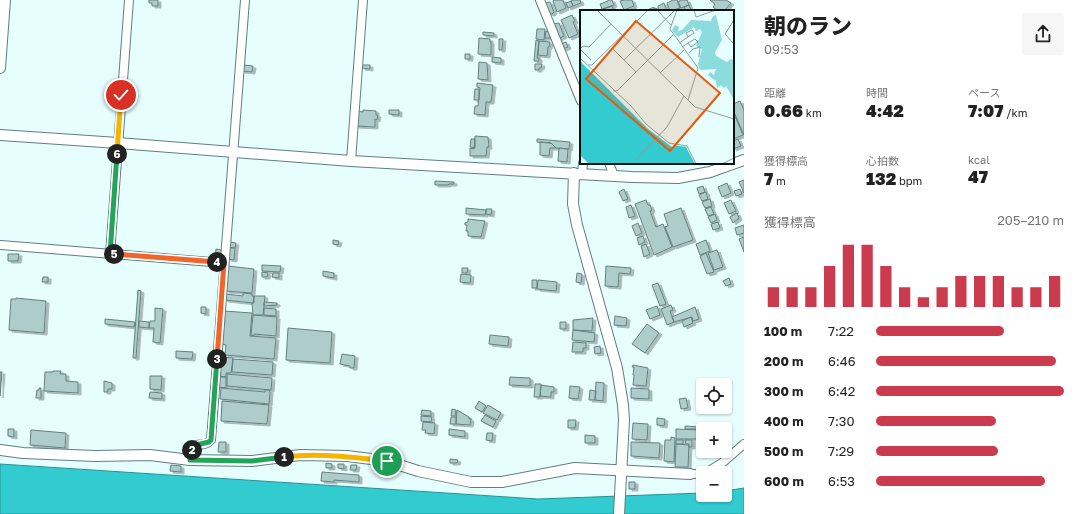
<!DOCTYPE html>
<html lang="ja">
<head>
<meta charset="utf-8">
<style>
  :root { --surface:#fff; --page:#f6f6f6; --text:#222; --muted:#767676; --accent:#cb3b4e }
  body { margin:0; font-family:"Golos Text","Noto Sans JP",sans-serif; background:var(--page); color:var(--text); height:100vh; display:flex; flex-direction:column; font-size:15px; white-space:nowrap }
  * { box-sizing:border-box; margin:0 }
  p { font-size:13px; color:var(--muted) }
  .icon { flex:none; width:22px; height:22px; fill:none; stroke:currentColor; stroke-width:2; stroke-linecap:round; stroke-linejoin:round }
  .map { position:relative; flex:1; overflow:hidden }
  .sheet { display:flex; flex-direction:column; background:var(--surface); width:340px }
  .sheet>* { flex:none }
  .buttons { position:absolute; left:696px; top:378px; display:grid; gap:8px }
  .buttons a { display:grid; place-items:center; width:36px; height:36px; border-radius:4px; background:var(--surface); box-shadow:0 1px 3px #0004; font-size:20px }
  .pin { position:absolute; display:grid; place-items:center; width:34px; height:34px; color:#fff; margin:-17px; border:2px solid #fff; border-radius:50%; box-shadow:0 1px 4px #0007 }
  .km { position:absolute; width:20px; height:20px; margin:-10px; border-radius:50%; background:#222; color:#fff; font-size:11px; line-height:20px; text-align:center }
  .round { display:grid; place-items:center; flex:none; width:42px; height:42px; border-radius:4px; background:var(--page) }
  .head { display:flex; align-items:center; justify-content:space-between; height:68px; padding:0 20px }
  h1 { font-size:22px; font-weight:800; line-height:30px }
  .stats { display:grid; grid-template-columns:repeat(3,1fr); gap:6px; height:68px; padding:4px 20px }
  .stats div { display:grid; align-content:center }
  .stats b { font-size:17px; font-weight:800 }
  .stats small { font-size:11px; font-weight:400 }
  .stats p { font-size:11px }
  .chart { height:112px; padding:8px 20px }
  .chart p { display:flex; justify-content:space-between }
  .chart svg { width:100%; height:72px; margin-top:4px; stroke:var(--accent); stroke-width:6 }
  ul { padding:0 20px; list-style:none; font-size:13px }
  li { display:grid; grid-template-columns:64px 48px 1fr; align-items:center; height:30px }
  li i { height:10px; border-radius:5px; background:var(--accent) }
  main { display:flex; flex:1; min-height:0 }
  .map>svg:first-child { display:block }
  .water { fill:#31cbd0; stroke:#249497 }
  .building { fill:#afcccd; stroke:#647f7f; filter:url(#shadow) }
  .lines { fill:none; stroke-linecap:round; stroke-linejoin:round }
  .minor-casing { stroke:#627d7e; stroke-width:10 }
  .tertiary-casing { stroke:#627d7e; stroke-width:12 }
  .minor { stroke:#fff; stroke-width:8 }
  .tertiary { stroke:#fff; stroke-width:10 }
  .split-1-casing { stroke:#fff; stroke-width:8 }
  .split-2-casing { stroke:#fff; stroke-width:8 }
  .split-3-casing { stroke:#fff; stroke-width:8 }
  .split-4-casing { stroke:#fff; stroke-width:8 }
  .split-5-casing { stroke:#fff; stroke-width:8 }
  .split-6-casing { stroke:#fff; stroke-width:8 }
  .split-7-casing { stroke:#fff; stroke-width:8 }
  .split-1 { stroke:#f5b400; stroke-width:5 }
  .split-2 { stroke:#22a559; stroke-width:5 }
  .split-3 { stroke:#22a559; stroke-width:5 }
  .split-4 { stroke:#f0652b; stroke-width:5 }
  .split-5 { stroke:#f0652b; stroke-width:5 }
  .split-6 { stroke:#22a559; stroke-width:5 }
  .split-7 { stroke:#f5b400; stroke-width:5 }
  .inset-road { fill:none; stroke:#8da0a0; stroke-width:1 }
  .view { fill:#e8590c; fill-opacity:0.15; stroke:#e8590c; stroke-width:2 }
  .inset-edge { fill:none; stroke:#071212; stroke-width:2 }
</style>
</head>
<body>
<main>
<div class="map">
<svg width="744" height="514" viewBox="0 0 744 514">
  <defs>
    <filter id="shadow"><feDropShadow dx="3" dy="2" stdDeviation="0" flood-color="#0004"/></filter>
  </defs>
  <rect width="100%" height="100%" fill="#e6fefe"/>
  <path class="water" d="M0,464L538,499L703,493V495H725V491L744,488V514H0Z"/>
  <path class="building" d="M149,0H158V6H152V3H149Z
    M554,0H563L566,8L557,12L553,1Z
    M573,0H580L581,3L573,6L571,1Z
    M608,0H612L614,5L602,9L600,4L608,1Z
    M624,0H632L634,6L624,10L620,1Z
    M673,0H677L680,8L670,11L667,3Z
    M680,0H687L689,5L681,8L678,2L680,1Z
    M710,0H726L731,3L724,11H718L713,7L715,4Z
    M571,1L573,6L568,8L566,3Z
    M550,2L554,12L552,14H550L544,3Z
    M664,3L667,11H658V6Z
    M689,5L691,10L686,11L684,7Z
    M612,6L614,11H604V9Z
    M654,7V9L656,8L658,11H645Z
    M572,15L575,21L573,22L578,34L569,38L561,20Z
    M559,23L564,36L558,39L552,24Z
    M537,29H545L544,40L536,39Z
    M546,31L551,32L550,38H545Z
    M483,32L494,33V36L483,35Z
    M479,38L490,39V42H491V55L478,54Z
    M499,39H503L502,50H499Z
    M536,40L539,41L537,58H539V61H534Z
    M539,41L550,42L549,47H548L547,56L538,55Z
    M566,42L568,47L563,49L561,44Z
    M465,54H470V59H465Z
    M492,57L501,58V63L492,62Z
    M479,62L487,63L488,80L478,79Z
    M535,64H542L541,68H539V70H535Z
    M243,65L253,66L252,72L242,71Z
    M362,65H370V69L362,68Z
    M477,83L493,85L491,102H486L485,115L474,114L475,106H478L480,88L477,87Z
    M475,89H479V100H474Z
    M740,101L744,110V135L733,110V104Z
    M363,110L376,111V115H378L377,120L375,119V127L356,126L357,111L363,112Z
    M389,110H399V115L389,114Z
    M733,111L743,135L733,139Z
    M475,136L488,137L489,147H487L486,156H470V148L474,149Z
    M471,139H475V148L470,147Z
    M537,139L570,142L569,149L556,148L551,143L537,142Z
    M738,139L741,146L733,149V141Z
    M540,142L551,143L556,148H550L549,156L540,155Z
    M559,148L568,149L567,162L558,161Z
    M744,180V193L739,182Z
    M435,181L454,182V184H449L448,185H435Z
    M727,183L731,193L722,197L718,187Z
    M703,186L705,192L699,194L697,188Z
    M624,189L628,199L623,201L619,192Z
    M740,189L742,194L736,196L734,191Z
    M706,192L708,199L702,201L699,195Z
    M710,199L712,206L705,208L702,202Z
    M646,200L648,205H650L652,210L650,211L656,227L663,224L672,247L654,255L635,204Z
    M731,200L736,211L729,214L724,203Z
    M631,205L635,216L629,218L626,207Z
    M711,207L714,214L708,216L705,209Z
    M466,208L486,210L485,215L466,214Z
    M681,208L693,240L673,247L665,227L668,226L664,214Z
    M486,209H492L491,215L486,214Z
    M737,213L739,218L733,223L730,217Z
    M715,214L717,220L711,223L708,217Z
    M468,219L485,221L481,237L468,236V231H466L467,225H465V223L468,222Z
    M718,222L720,228L713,230L711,224Z
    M638,223L642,233L636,236L632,226Z
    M744,225V233L737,235L735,228Z
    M643,236L645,242L639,245L637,238Z
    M744,237V252L739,239Z
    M333,240L339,241L338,245L333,244Z
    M706,240L710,251L700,255L696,244Z
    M229,242L236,243L235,248L228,247Z
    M646,244L650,254L644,257L641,246Z
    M228,248H235L234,260L228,259Z
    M216,249L222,250L221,258H215Z
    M717,250L723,267L714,270L708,253Z
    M706,253L714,272L707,274L700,256Z
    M8,254H19L18,261H8Z
    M262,265L281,266L280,272L262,271Z
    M228,266L254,269L252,293L226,291Z
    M606,266L631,268L630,274L619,273L618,287L605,286Z
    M462,268H468L467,273H462Z
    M323,271L334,273V278L323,276Z
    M262,272L268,273L267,277H262Z
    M273,273H279V278L272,277Z
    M577,273L582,274L581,283L576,282Z
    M461,274L471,275L470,283L460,282Z
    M43,277H48V282H42Z
    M729,278L731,284L726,286L723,281Z
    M532,280H537V288H532Z
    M538,280L557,282L556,291L537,289Z
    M658,283L666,304L660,306L652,285Z
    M138,290L141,291L136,358H133Z
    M243,293L252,294V296H254L253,303L225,300L226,294L243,296Z
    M254,296H265L263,315H253L252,303H254Z
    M16,298L46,301L44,333L9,330L11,299H16Z
    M264,302L277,303V305L264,306Z
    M671,305L673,310L670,311L674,322L667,325L661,309Z
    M657,306L660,315L650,319L646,310Z
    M201,307H206V314L201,313Z
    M695,307L699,319L693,321L692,317L674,322L672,317Z
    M155,308L163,309L160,343L153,342L154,328H149L150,321H155Z
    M264,308L276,309V316L264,315Z
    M224,311L252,313L250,336L276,338L274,359L225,355L226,345L222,344Z
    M253,315L277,317L276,336L254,334V336L251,335Z
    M615,316L627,318L626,326L614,325Z
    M691,317L693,323L684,327L682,321Z
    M593,318L592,331L573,330V320Z
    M105,319L135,322L134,327L105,324Z
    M139,321L149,322V328L139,327Z
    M560,322H566V329H560Z
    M647,324L659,333L645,353L632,344Z
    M288,328L332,332L330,363L286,360Z
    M573,330L595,333L594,342L572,340Z
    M490,335L509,337L508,346L489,344Z
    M573,342L586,343V348H583V352H572Z
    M600,346L601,353L595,354L594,347Z
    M176,351L193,352L192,359L176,358Z
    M342,354L355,356L354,368H350V366L340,364Z
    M221,357L233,358L231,373H226V377L219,376Z
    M233,359L273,362L272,375L232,372Z
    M633,365L648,368L646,386L633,385L634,375H633L634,367H632Z
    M53,371H61L60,374H66V381L78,382V393L44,391L45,372H53Z
    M0,372H2L0,396Z
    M227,374L272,378L271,390L227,386Z
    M150,376H162L161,390L150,389Z
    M219,377H226V388L218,387Z
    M510,377L530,378V386L509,385Z
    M104,381L112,383V389H108V392H104Z
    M596,382L604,383L603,401L595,400Z
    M535,384H541L540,397H534Z
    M541,385L554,387V392H551V397L540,396Z
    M570,386L580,387L578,399L569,398Z
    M39,388H41V398H36L37,390H39Z
    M221,388L265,392V390H269L270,392L269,404L220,399Z
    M631,388L649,389V399L631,398Z
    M590,390L596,391L595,400H589Z
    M150,392L162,393V399L149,398Z
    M686,398L688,408L681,409L679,399Z
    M222,401L269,405L267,424L221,421Z
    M479,401L486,406L482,412L475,408Z
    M488,405L501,413L497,420L483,413Z
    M452,409L456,410L455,416H451Z
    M422,410L431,411V416L421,415Z
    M457,410L469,417V419H471L470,425L456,424Z
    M485,415L496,421L493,427L481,421Z
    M421,416L432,417L431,422L421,421Z
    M451,417H456V424H450Z
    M657,418L665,419L664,426L657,425Z
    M568,420H576L575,428H568Z
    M423,422L435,423L434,434L425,433L426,430H422Z
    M633,423L648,424L647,440L632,439Z
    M685,426L700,427V429H685Z
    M8,429H14V437L8,436Z
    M449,429L465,431V437L449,435Z
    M676,429L700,430L699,439H676Z
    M31,430L66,433L65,448L30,445Z
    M487,433H493L492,441L486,440Z
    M585,435L595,436V443H585Z
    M671,437L675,438L674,462L664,461L665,440H671Z
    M676,440H683V444H676Z
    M685,440H692V447H689V444H686Z
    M219,442H226V452H218Z
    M631,442L660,443L659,458L631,456Z
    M676,444L689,445L688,467H675Z
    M450,459L458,460L457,463H450Z
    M326,463L332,464V468H326Z
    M338,464H344V469L338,468Z
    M171,465L181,466V472L170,471Z
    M351,465H357L356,470H350Z
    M322,472L359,475V482L334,480V482L321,481Z
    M629,482H635V489H629Z"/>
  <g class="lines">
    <g class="minor-casing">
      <path id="minor" d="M540,0L581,101
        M351,161L363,0
        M609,163L614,176
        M582,174L583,163
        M1,245L224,263
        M110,254L129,0
        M190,460C195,435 201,451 211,440L245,0
        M706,473L722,463L744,444
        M690,474H703"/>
    </g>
    <g class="tertiary-casing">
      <path id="tertiary" d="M0,68L5,0
        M0,135L118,143L351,161L632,177L678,178L710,172L744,160
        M574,173L573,204L577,225L617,368L623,405L624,420L619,514
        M0,450L23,453L95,456L150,455L190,460L252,461L300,455L347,456L387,461L418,471L471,482H502L575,468L690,474"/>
    </g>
    <use href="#minor" class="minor"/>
    <use href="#tertiary" class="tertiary"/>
  </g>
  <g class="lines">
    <g class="split-1-casing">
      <path id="split-1" d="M284,457C318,453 353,457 387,461"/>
    </g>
    <g class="split-2-casing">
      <path id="split-2" d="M192,450L190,460L252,461L284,457"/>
    </g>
    <g class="split-3-casing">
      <path id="split-3" d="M192,450L196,445L209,442L211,440L217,359"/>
    </g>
    <g class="split-4-casing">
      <path id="split-4" d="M217,359L224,263L217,262"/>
    </g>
    <g class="split-5-casing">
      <path id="split-5" d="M114,254L217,262"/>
    </g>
    <g class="split-6-casing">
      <path id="split-6" d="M114,254H110L117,154"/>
    </g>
    <g class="split-7-casing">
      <path id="split-7" d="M117,154L121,95"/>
    </g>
    <use href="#split-1" class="split-1"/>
    <use href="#split-2" class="split-2"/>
    <use href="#split-3" class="split-3"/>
    <use href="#split-4" class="split-4"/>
    <use href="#split-5" class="split-5"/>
    <use href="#split-6" class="split-6"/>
    <use href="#split-7" class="split-7"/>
  </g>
  <g transform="translate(580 10)">
    <rect width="154" height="154" fill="#e6fefe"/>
    <path d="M136,5L142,30L135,42L136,46L147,52L151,49L154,51V90L146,76L144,78L141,75L137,78L136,71L128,65L130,62L134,65L136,59L120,60L118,54L122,39L116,36L122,22L120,19L116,21L114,17L98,27L92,20L95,15L99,17L98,21L102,20L111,10L131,11L133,6Z" fill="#8cdbdd"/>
    <path d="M0,51L68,119L93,138L94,135L106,137L115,154H9L0,145Z" fill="#31cbd0"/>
    <path class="inset-road" d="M17,0L115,97L154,109M77,0L91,15M97,0L90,19L118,58L108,90M114,0L116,7L136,0M154,10L145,24L154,34M99,33L114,23L112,20L106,23L108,27M102,37L108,33L115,29L118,32L111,37L108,33M0,39L3,36L9,37L31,14M0,39L11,50M33,39L56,62M109,43L113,39L120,37L119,47M0,48L51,96L66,114L89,133L107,136L116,154M44,50L95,0M8,55H12L68,0M80,63L104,40M33,81H37L94,24M52,154L87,117L104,86M142,154L154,148"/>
    <path class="view" d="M56,11L140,83L90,141L6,69Z"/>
    <rect width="154" height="154" class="inset-edge"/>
  </g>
</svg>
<div class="buttons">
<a><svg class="icon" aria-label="locate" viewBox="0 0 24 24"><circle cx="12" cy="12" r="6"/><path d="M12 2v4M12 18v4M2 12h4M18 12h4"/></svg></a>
<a>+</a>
<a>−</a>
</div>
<div class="pin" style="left:387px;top:461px;background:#1e9e55"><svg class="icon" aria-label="arrive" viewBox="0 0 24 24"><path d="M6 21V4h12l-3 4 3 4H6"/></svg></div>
<div class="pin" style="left:121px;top:95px;background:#d93025"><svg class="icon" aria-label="check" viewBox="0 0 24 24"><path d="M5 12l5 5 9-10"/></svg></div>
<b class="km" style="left:284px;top:457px">1</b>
<b class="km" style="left:192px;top:450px">2</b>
<b class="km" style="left:217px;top:359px">3</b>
<b class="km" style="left:217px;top:262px">4</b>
<b class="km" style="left:114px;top:254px">5</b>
<b class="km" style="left:117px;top:154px">6</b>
</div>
<section class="sheet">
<div class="head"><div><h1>朝のラン</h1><p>09:53</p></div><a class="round"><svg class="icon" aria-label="share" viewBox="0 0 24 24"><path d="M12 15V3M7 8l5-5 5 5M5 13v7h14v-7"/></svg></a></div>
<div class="stats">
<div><p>距離</p><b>0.66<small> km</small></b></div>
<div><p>時間</p><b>4:42</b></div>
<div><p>ペース</p><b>7:07<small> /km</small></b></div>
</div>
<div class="stats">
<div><p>獲得標高</p><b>7<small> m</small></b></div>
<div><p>心拍数</p><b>132<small> bpm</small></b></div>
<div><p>kcal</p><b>47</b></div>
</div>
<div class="chart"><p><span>獲得標高</span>205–210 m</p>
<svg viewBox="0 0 160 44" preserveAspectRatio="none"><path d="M5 44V32M15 44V32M25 44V32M35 44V19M45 44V6M55 44V6M65 44V19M75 44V32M85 44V38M95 44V32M105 44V25M115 44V25M125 44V25M135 44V32M145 44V32M155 44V25"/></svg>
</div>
<ul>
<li><b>100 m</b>7:22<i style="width:68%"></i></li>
<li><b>200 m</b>6:46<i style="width:96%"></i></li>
<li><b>300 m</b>6:42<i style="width:100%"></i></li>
<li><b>400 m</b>7:30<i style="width:64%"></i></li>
<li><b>500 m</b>7:29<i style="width:65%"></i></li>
<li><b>600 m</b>6:53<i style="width:90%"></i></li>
</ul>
</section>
</main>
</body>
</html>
